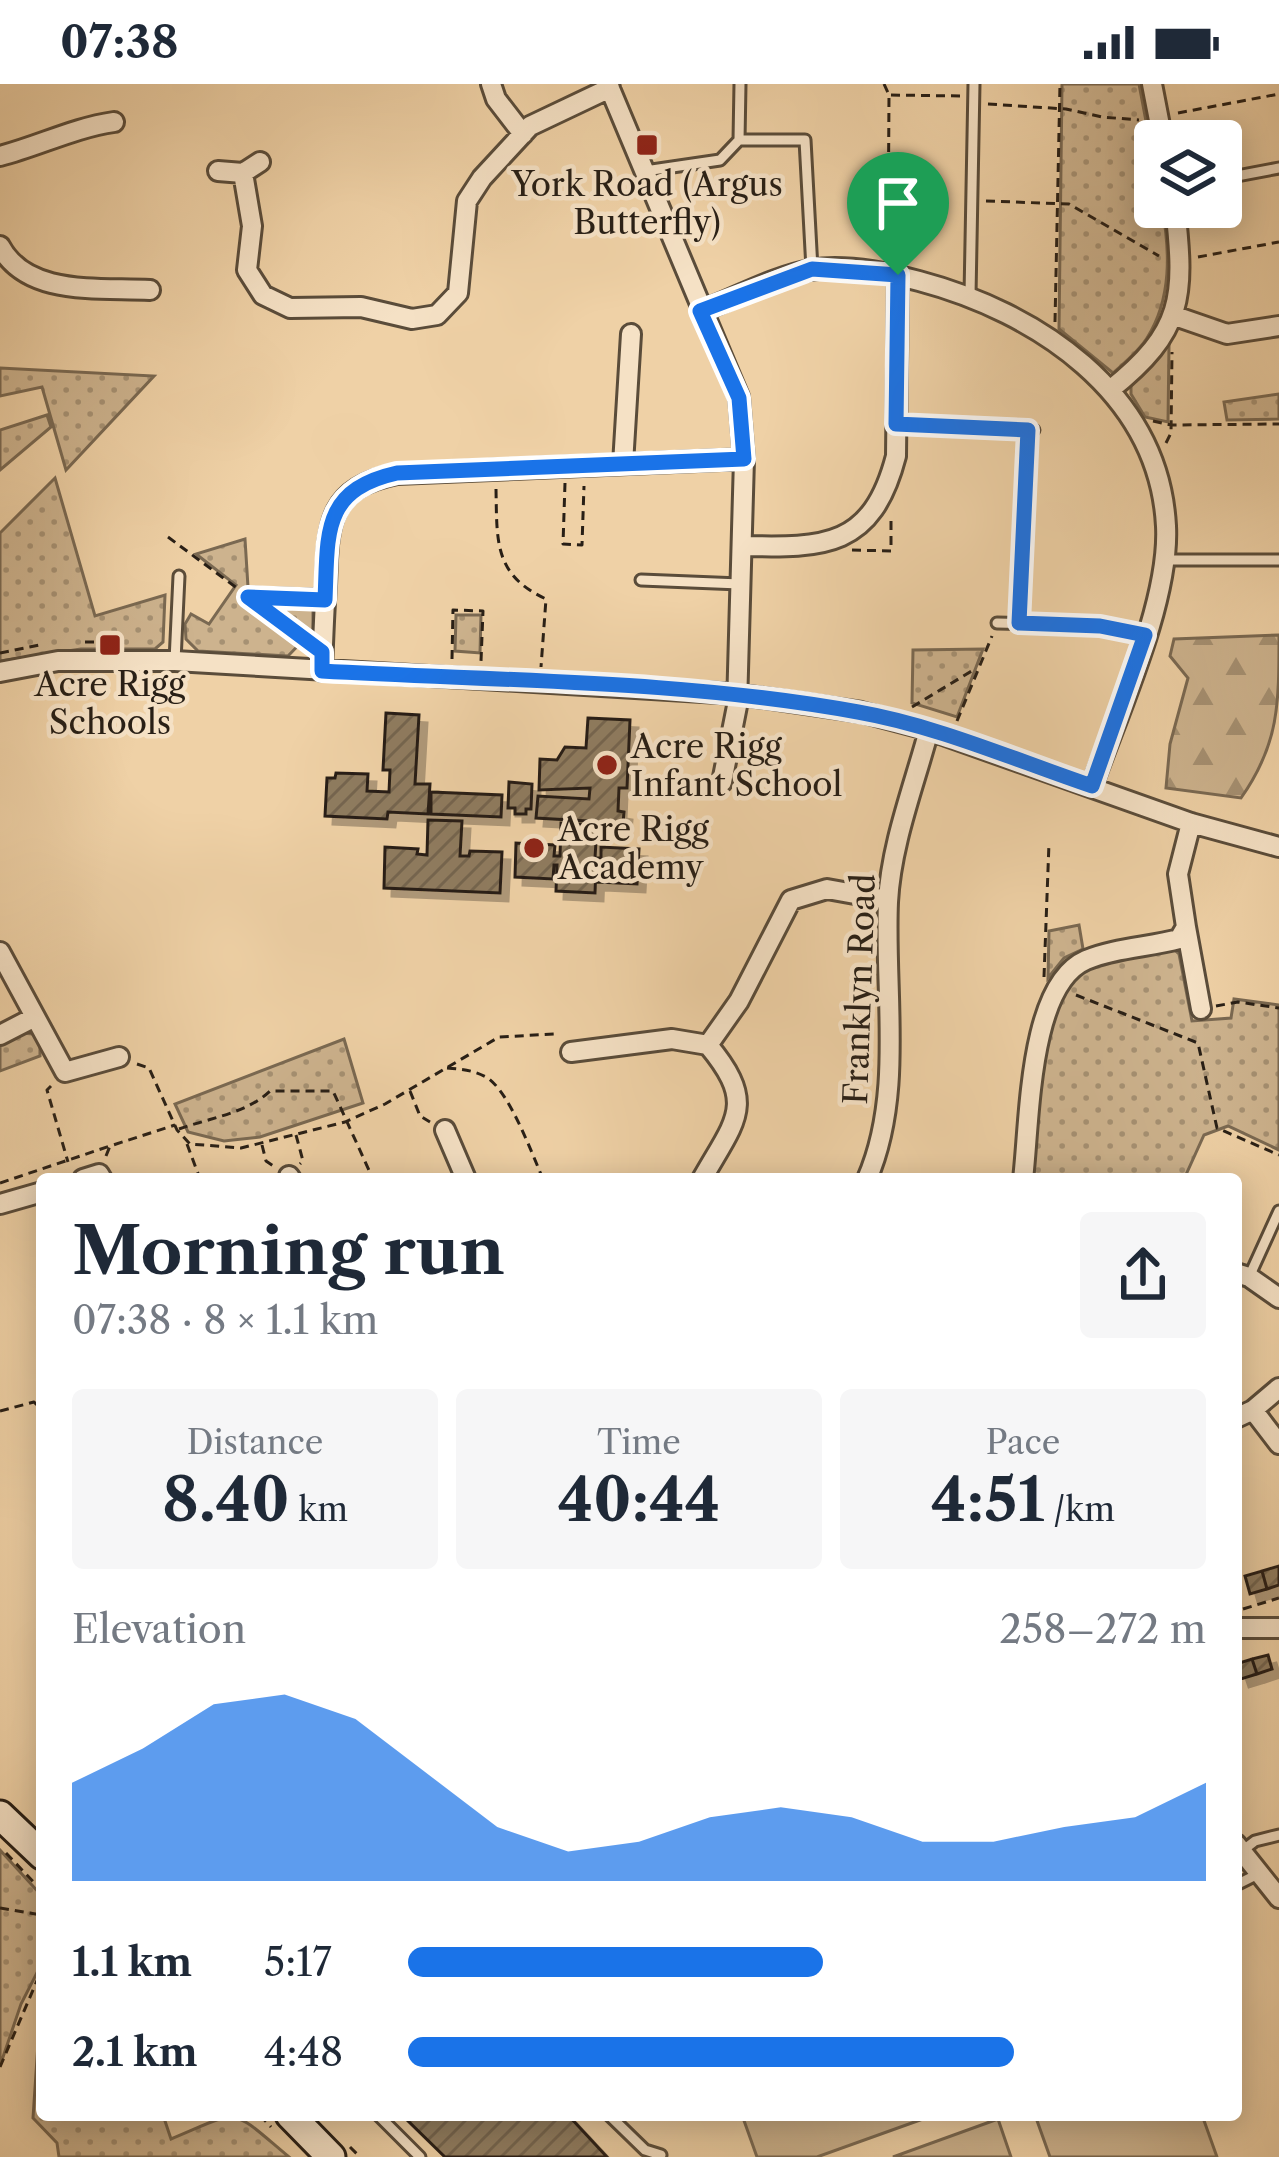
<!DOCTYPE html>
<html lang="en">
<head>
<meta charset="utf-8">
<style>
  :root { --surface:#fff; --page:#f6f6f7; --text:#1f2937; --muted:#747a83; --accent:#1a73e8 }
  body { margin:0; font-family:"Libre Caslon Text",serif; background:var(--page); color:var(--text); height:100vh; display:flex; flex-direction:column; font-size:45px; white-space:nowrap }
  * { box-sizing:border-box; margin:0 }
  p { font-size:39px; color:var(--muted) }
  .icon { flex:none; width:66px; height:66px; fill:none; stroke:currentColor; stroke-width:2; stroke-linecap:round; stroke-linejoin:round }
  .map { position:relative; flex:1; overflow:hidden }
  .side { position:absolute; left:36px; top:1089px; width:1206px; height:948px; display:flex; flex-direction:column; background:var(--surface); border-radius:12px; box-shadow:0 6px 30px #0003 }
  .side>* { flex:none }
  .fabs { position:absolute; left:1134px; top:36px; display:grid; gap:24px }
  .fabs a { display:grid; place-items:center; width:108px; height:108px; border-radius:12px; background:var(--surface); box-shadow:0 6px 30px #0003; font-size:60px }
  .pin { position:absolute; display:grid; place-items:center; width:102px; height:102px; color:#fff; margin:-123px -51px; border-radius:50% 50% 50% 0; rotate:-45deg; box-shadow:0 0 12px #0007 }
  .pin .icon { rotate:45deg }
  .round { display:grid; place-items:center; flex:none; width:126px; height:126px; border-radius:12px; background:var(--page) }
  .summary { display:flex; align-items:center; justify-content:space-between; height:204px; padding:0 36px }
  h1 { font-size:66px; font-weight:700; line-height:90px }
  .figures { display:grid; grid-template-columns:repeat(3,1fr); gap:18px; height:204px; padding:12px 36px }
  .figures div { display:grid; align-content:center; border-radius:12px; background:var(--page); text-align:center }
  .figures b { font-size:60px; font-weight:700 }
  .figures small { font-size:33px; font-weight:400 }
  .figures p { font-size:33px }
  .chart { height:336px; padding:24px 36px }
  .chart p { display:flex; justify-content:space-between }
  .chart svg { width:100%; height:216px; margin-top:12px; fill:var(--accent); opacity:.7 }
  ul { padding:0 36px; list-style:none; font-size:39px }
  li { display:grid; grid-template-columns:192px 144px 1fr; align-items:center; height:90px }
  li i { height:30px; border-radius:15px; background:var(--accent) }
  .status { display:flex; justify-content:space-between; align-items:center; height:84px; padding:0 60px; background:var(--surface); direction:ltr }
  .status svg { height:33px; fill:currentColor }
  .map>svg:first-child { display:block }
  .green { fill:url(#green-dots); stroke:#7a6952; stroke-width:3 }
  .forest { fill:url(#forest-firs); stroke:#7a6952; stroke-width:3 }
  .pitch { fill:#cdb38e; stroke:#7a6952; stroke-width:3 }
  .building { fill:url(#building-hatch); stroke:#281f16; stroke-width:3; filter:url(#shadow) }
  .lines { fill:none; stroke-linecap:round; stroke-linejoin:round }
  .lane-casing { stroke:#5a4c3a; stroke-width:15 }
  .street-casing { stroke:#5a4c3a; stroke-width:24 }
  .secondary-casing { stroke:#281f16; stroke-width:33 }
  .path { stroke:#281f16; stroke-width:3; stroke-dasharray:9 6; stroke-linecap:butt }
  .lane { stroke:#f5e1c5; stroke-width:9 }
  .street { stroke:#f5e1c5; stroke-width:18 }
  .secondary { stroke:#f5e1c5; stroke-width:27 }
  .route-casing { stroke:#fff; stroke-width:24 }
  .route { stroke:#1a73e8; stroke-width:15 }
  .poi-dot { fill:#8f2418; stroke:#f5e1c5; stroke-width:4.5 }
  .labels { text-anchor:middle; stroke-width:9; stroke-linejoin:round; paint-order:stroke }
  .poi-label { font-size:33px; fill:#281f16; stroke:#f5e1c5 }
  .street-label { font-size:33px; fill:#281f16; stroke:#f5e1c5 }
</style>
</head>
<body>
<div class="status"><b>07:38</b><svg viewBox="0 0 49 12"><path d="M0 12V9h3v3zM5 12V6h3v6zM10 12V3h3v9zM15 12V0h3v12zM26 1h20v11H26zM47 4h2v5h-2z"/></svg></div>
<div class="map">
<svg width="1279" height="2073" viewBox="0 0 1279 2073">
  <defs>
    <pattern id="green-dots" width="8" height="8" patternUnits="userSpaceOnUse" patternTransform="scale(3)"><rect width="8" height="8" fill="#cdb38e"/><path d="M2 2h.1M6 6h.1" fill="none" stroke="#a69173" stroke-width="1.8" stroke-linecap="round"/></pattern>
    <pattern id="forest-firs" width="22" height="20" patternUnits="userSpaceOnUse" patternTransform="scale(3)"><rect width="22" height="20" fill="#cdb38e"/><path d="M5 1l3.5 6h-7zM16 11l3.5 6h-7z" fill="#a69173"/></pattern>
    <pattern id="building-hatch" width="6" height="6" patternUnits="userSpaceOnUse" patternTransform="scale(3)"><rect width="6" height="6" fill="#8f7c61"/><path d="M-1 1l2-2M0 6l6-6M5 7l2-2" fill="none" stroke="#75654f"/></pattern>
    <filter id="shadow"><feDropShadow dx="8" dy="8" stdDeviation="0" flood-color="#0004"/></filter>
  </defs>
  <rect width="100%" height="100%" fill="#efd1a6"/>
  <filter id="stains"><feTurbulence type="fractalNoise" baseFrequency=".00167" numOctaves="4"/><feColorMatrix values="0 0 0 0 .2 0 0 0 0 .09 0 0 0 0 .02 0 0 0 .5 -.17"/></filter>
  <radialGradient id="worn" r=".72"><stop offset=".6" stop-color="#630" stop-opacity="0"/><stop offset="1" stop-color="#630" stop-opacity=".3"/></radialGradient>
  <path class="green" d="M1062,0H1139L1155,85V123H1162C1170,167 1172,214 1147,254C1139,267 1124,279 1113,289L1059,245Z
    M1169,261L1168,338L1145,333L1131,310V300Z
    M0,284L154,292L66,386L42,303L0,312Z
    M1279,310V335L1227,336L1224,318Z
    M47,331L51,343L0,386V346Z
    M55,394L95,532L165,511L163,558L155,565H81L0,577V449Z
    M245,455L248,503L313,505V546L288,572L198,567L186,555L185,540L191,530L209,540L236,501L196,470Z
    M456,531H481L480,569L455,567Z
    M983,565L957,633L912,619L913,566Z
    M1079,841L1083,865L1064,874L1048,894L1049,847Z
    M1170,862L1179,870L1192,937L1231,934L1234,915L1279,921V1066L1228,1042L1204,1051L1184,1095H1031C1035,1042 1033,903 1089,879C1112,868 1145,867 1170,862Z
    M22,949L33,950L40,956V972L0,987V961Z
    M344,955L363,1019L260,1053L224,1057L188,1048L175,1020Z
    M0,1766L42,1812V1879L21,1920L0,1982Z
    M42,1900V2031H163L171,2055C243,2025 228,2022 289,2073H59L57,2059L33,2034Z"/>
  <path class="forest" d="M1279,551C1279,621 1279,660 1241,714L1166,704L1170,660L1188,594L1170,572L1174,555Z"/>
  <path class="pitch" d="M742,2031H934L817,2073H757Z
    M1035,2031H1202L1217,2073H1050Z
    M998,2035L1011,2073H893Z"/>
  <path class="building" d="M386,629L419,631L415,700H430L428,730L388,728L387,735L325,732L327,694H335L336,689L368,690L367,707L389,708L390,686H383Z
    M588,634L630,636L627,704H619L618,727L624,728L623,739L536,734L538,712L589,715L590,704L539,706L540,675L557,676L565,663L586,664Z
    M509,698L532,700L531,725H526V730H515V724H508Z
    M431,708L502,711L501,733L431,730Z
    M428,736L462,737L460,772H469L470,767L502,768L500,809L384,804L385,763L418,765L417,770L427,771Z
    M561,739L597,741L595,774H601V763L639,765L637,800L598,798L596,783L595,809L556,807L557,781H554L553,795L515,793L516,759L555,761L554,772H560Z
    M1279,1482V1501L1267,1505L1262,1487Z
    M1262,1487L1267,1505L1250,1510L1245,1492Z
    M1268,1571L1272,1585L1257,1590L1252,1575Z
    M1252,1575L1257,1590L1241,1595L1236,1580Z
    M402,2031H568L607,2073H445Z"/>
  <g class="lines">
    <g class="lane-casing">
      <path id="lane" d="M740,0L739,56H805L812,185
        M645,87L720,76L739,56
        M1221,95L1279,84
        M970,211L974,0
        M896,340L1034,346
        M1166,476H1279
        M641,496L740,500
        M997,539L1100,542L1145,551
        M175,577L179,492
        M1249,1193L1279,1127
        M1242,1767L1255,1757L1279,1751
        M1236,1801L1258,1790
        M378,2031L420,2073
        M609,2031L645,2066L661,2071"/>
    </g>
    <g class="street-casing">
      <path id="street" d="M491,0L496,15L523,50
        M608,0L739,313L744,375L737,622L722,698
        M1152,0L1163,57
        M0,72C39,62 73,44 114,38
        M260,78L243,89L252,142L247,186L263,211L290,224L361,223L412,235L437,231L458,209L467,117L482,94L530,42L610,4
        M218,87L243,89
        M0,162C27,213 99,203 150,206
        M701,227C734,215 777,191 811,186C844,180 888,189 919,197C1036,228 1159,308 1166,442C1170,517 1118,629 1092,702
        M1175,232L1227,250L1279,242
        M1110,306C1184,247 1185,213 1175,123
        M623,380L631,250
        M742,462C825,464 872,464 896,372L898,191
        M322,587C323,559 324,530 326,502C328,440 327,404 397,390L744,375
        M0,588L58,577H175L736,610L861,628L929,646L1191,739L1279,763
        M1186,843L1201,925
        M0,868L65,988L119,973
        M0,951L35,933
        M708,961L739,917L791,816L827,805L888,816
        M571,968L672,955L708,961C757,1020 736,1035 702,1095
        M445,1046L466,1095
        M289,1092L291,1095
        M83,1095L99,1090L102,1095
        M867,1095C904,1010 884,909 888,818C891,760 914,702 929,646
        M1023,1095C1030,1039 1028,901 1086,876C1114,864 1150,863 1179,855L1186,843L1178,790L1191,739
        M0,1120L42,1108
        M1236,1189L1249,1193L1279,1214
        M1253,1326L1279,1360
        M1236,1334L1253,1326L1279,1304
        M1236,1544H1279
        M1236,1760L1279,1814"/>
    </g>
    <g class="secondary-casing">
      <path id="secondary" d="M0,1731L42,1771
        M290,2031L331,2073"/>
    </g>
    <path class="path" d="M884,0L889,11L888,171
      M891,11L960,12
      M988,20L1066,25L1102,33L1139,36
      M1178,29L1279,10
      M986,117L1069,120L1159,172
      M1198,173L1279,158
      M1055,238L1060,0
      M1153,337L1171,341L1279,340
      M1166,359L1171,349L1172,268
      M565,399L563,460L582,461L584,402
      M496,405C497,458 494,491 546,515L541,583
      M168,453L307,556
      M852,466L891,467V431
      M250,513L307,515
      M1019,525L1028,361
      M85,558H123
      M0,569L39,561
      M452,575L453,526L483,527L481,577
      M912,623L975,585
      M957,637L992,552
      M1044,893L1049,759
      M1076,911L1198,959L1217,1044L1279,1071
      M1216,922L1238,918L1279,924
      M137,980L149,984L177,1046L190,1060L241,1064L345,1038L385,1020L499,953L555,950L558,953
      M447,984C461,985 473,986 486,993C509,1006 532,1070 543,1095
      M51,1002L47,1006L68,1078
      M410,1007L420,1032L430,1038
      M179,1045C210,1034 247,1029 270,1007H333L373,1095
      M296,1051L303,1077L300,1080
      M187,1060L200,1095
      M262,1061L266,1077L275,1083
      M106,1072L110,1062L175,1041
      M0,1099L110,1062
      M0,1327L34,1318L42,1326
      M1243,1525L1279,1514
      M6,1769L42,1807
      M0,1824L42,1831
      M0,1983L42,1885
      M260,2031L271,2043
      M350,2063L360,2073"/>
    <use href="#lane" class="lane"/>
    <use href="#street" class="street"/>
    <use href="#secondary" class="secondary"/>
  </g>
  <g class="lines">
    <g class="route-casing">
      <path id="route" d="M812,185L898,191L896,340L1028,346L1019,539L1100,542L1145,551L1092,702C1015,676 938,642 858,628C682,596 500,597 322,587V568L248,513L325,516C328,450 321,406 397,389L744,375L739,314L700,227Z"/>
    </g>
    <use href="#route" class="route"/>
  </g>
  <g class="poi-dot">
    <rect x="635" y="49" width="24" height="24" rx="6"/>
    <rect x="98" y="549" width="24" height="24" rx="6"/>
    <circle cx="607" cy="681" r="12"/>
    <circle cx="534" cy="764" r="12"/>
  </g>
  <g class="labels">
    <g class="poi-label">
      <text x="647" y="112">York Road (Argus<tspan x="647" dy="38">Butterfly)</tspan></text>
      <text x="110" y="612">Acre Rigg<tspan x="110" dy="38">Schools</tspan></text>
      <text x="631" y="674" text-anchor="start">Acre Rigg<tspan x="631" dy="38">Infant School</tspan></text>
      <text x="558" y="757" text-anchor="start">Acre Rigg<tspan x="558" dy="38">Academy</tspan></text>
    </g>
    <g class="street-label">
      <text transform="translate(859 905) rotate(-88)" y="12">Franklyn Road</text>
    </g>
  </g>
  <rect width="100%" height="100%" filter="url(#stains)"/>
  <rect width="100%" height="100%" fill="url(#worn)"/>
</svg>
<div class="fabs">
<a><svg class="icon" aria-label="layers" viewBox="0 0 24 24"><path d="M12 4l9 5-9 5-9-5zM3 14l9 5 9-5"/></svg></a>
</div>
<div class="pin" style="left:898px;top:191px;background:#1e9e55"><svg class="icon" aria-label="arrive" viewBox="0 0 24 24"><path d="M6 21V4h12l-3 4 3 4H6"/></svg></div>
<section class="side">
<div class="summary"><div><h1>Morning run</h1><p>07:38 · 8 × 1.1 km</p></div><a class="round"><svg class="icon" aria-label="share" viewBox="0 0 24 24"><path d="M12 15V3M7 8l5-5 5 5M5 13v7h14v-7"/></svg></a></div>
<div class="figures">
<div><p>Distance</p><b>8.40<small> km</small></b></div>
<div><p>Time</p><b>40:44</b></div>
<div><p>Pace</p><b>4:51<small> /km</small></b></div>
</div>
<div class="chart"><p><span>Elevation</span>258–272 m</p>
<svg viewBox="0 0 160 44" preserveAspectRatio="none"><path d="M0 44V24L10 17L20 8L30 6L40 11L50 22L60 33L70 38L80 36L90 31L100 29L110 31L120 36L130 36L140 33L150 31L160 24V44z"/></svg>
</div>
<ul>
<li><b>1.1 km</b>5:17<i style="width:52%"></i></li>
<li><b>2.1 km</b>4:48<i style="width:76%"></i></li>
</ul>
</section>
</div>
</body>
</html>
